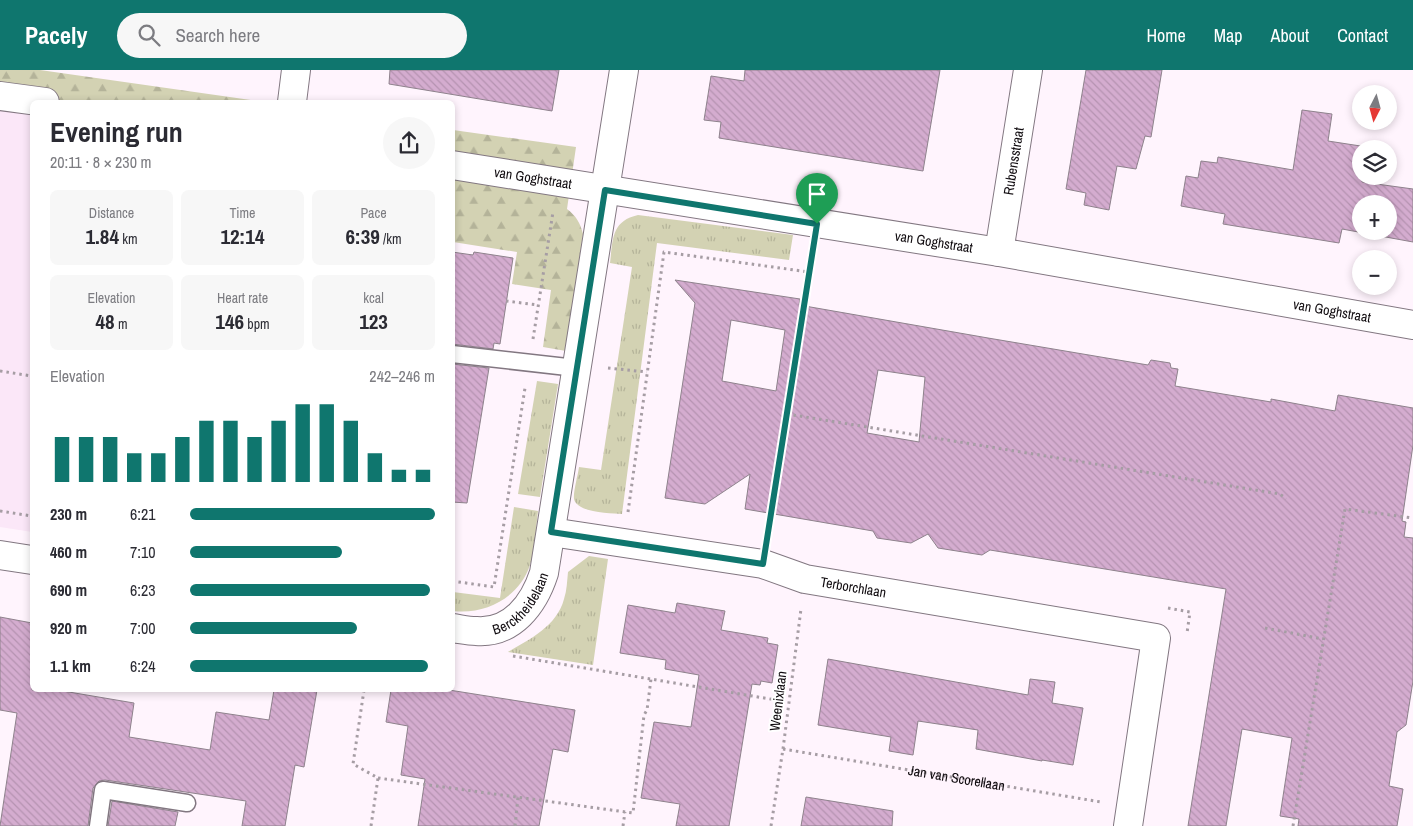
<!DOCTYPE html>
<html lang="en">
<head>
<meta charset="utf-8">
<style>
  :root { --surface:#fff; --page:#f7f7f7; --text:#2b2b33; --muted:#7c7c81; --accent:#0f766e }
  body { margin:0; font-family:"Archivo Narrow",sans-serif; background:var(--page); color:var(--text); height:100vh; display:flex; flex-direction:column; font-size:19px; white-space:nowrap }
  * { box-sizing:border-box; margin:0 }
  p { font-size:16px; color:var(--muted) }
  .icon { flex:none; width:28px; height:28px; fill:none; stroke:currentColor; stroke-width:2; stroke-linecap:round; stroke-linejoin:round }
  .map { position:relative; flex:1; overflow:hidden }
  .side { position:absolute; left:30px; top:30px; width:425px; height:592px; display:flex; flex-direction:column; background:var(--surface); border-radius:8px; box-shadow:0 2px 8px #0003 }
  .side>* { flex:none }
  .needle { width:32px; rotate:186deg }
  .fabs { position:absolute; left:1352px; top:15px; display:grid; gap:10px }
  .fabs a { display:grid; place-items:center; width:45px; height:45px; border-radius:50%; background:var(--surface); box-shadow:0 2px 8px #0003; font-size:25px }
  .pin { position:absolute; display:grid; place-items:center; width:42px; height:42px; color:#fff; margin:-51px -21px; border-radius:50% 50% 50% 0; rotate:-45deg; box-shadow:0 0 5px #0007 }
  .pin .icon { rotate:45deg }
  .round { display:grid; place-items:center; flex:none; width:52px; height:52px; border-radius:26px; background:var(--page) }
  .summary { display:flex; align-items:center; justify-content:space-between; height:85px; padding:0 20px }
  h1 { font-size:28px; font-weight:700; line-height:38px }
  .stats { display:grid; grid-template-columns:repeat(3,1fr); gap:8px; height:85px; padding:5px 20px }
  .stats div { display:grid; align-content:center; border-radius:8px; background:var(--page); text-align:center }
  .stats b { font-size:21px; font-weight:700 }
  .stats small { font-size:14px; font-weight:400 }
  .stats p { font-size:14px }
  .chart { height:140px; padding:10px 20px }
  .chart p { display:flex; justify-content:space-between }
  .chart svg { width:100%; height:90px; margin-top:5px; stroke:var(--accent); stroke-width:6 }
  ul { padding:0 20px; list-style:none; font-size:16px }
  li { display:grid; grid-template-columns:80px 60px 1fr; align-items:center; height:38px }
  li i { height:12px; border-radius:6px; background:var(--accent) }
  header { display:flex; align-items:center; gap:30px; box-sizing:border-box; height:70px; padding:0 25px; background:var(--accent); color:#fff }
  header strong { font-size:24px }
  nav { display:flex; gap:28px; margin-inline-start:auto; font-size:18px }
  .search { width:350px; height:45px; background:var(--page); display:flex; align-items:center; gap:12px; box-sizing:border-box; padding:0 18px; border-radius:28px; color:var(--muted); font-size:19px }
  .map>svg:first-child { display:block }
  .built { fill:#fbe7f8 }
  .grass { fill:url(#grass-tufts) }
  .forest { fill:url(#forest-firs) }
  .building { fill:url(#building-back-hatch); stroke:#8e828c; fill-rule:evenodd }
  .lines { fill:none; stroke-linecap:round; stroke-linejoin:round }
  .lane-casing { stroke:#827781; stroke-width:19 }
  .street-casing { stroke:#827781; stroke-width:30 }
  .path { stroke:#a69da4; stroke-width:3; stroke-dasharray:2.5 4; stroke-linecap:butt }
  .lane { stroke:#fff; stroke-width:16 }
  .street { stroke:#fff; stroke-width:28 }
  .route-casing { stroke:#fff; stroke-width:10 }
  .route { stroke:#0f766e; stroke-width:6 }
  .labels { text-anchor:middle; stroke-width:4; stroke-linejoin:round; paint-order:stroke }
  .street-label { font-size:14px; fill:#100b0f; stroke:#fff }
</style>
</head>
<body>
<header>
<strong>Pacely</strong>
<div class="search"><svg class="icon" aria-label="search" viewBox="0 0 24 24"><circle cx="10" cy="10" r="6"/><path d="M15 15l6 6"/></svg>Search here</div>
<nav><a>Home</a><a>Map</a><a>About</a><a>Contact</a></nav>
</header>
<div class="map">
<svg width="1413" height="756" viewBox="0 0 1413 756">
  <defs>
    <pattern id="grass-tufts" width="24" height="20" patternUnits="userSpaceOnUse" patternTransform="scale(1.25)"><rect width="24" height="20" fill="#d3d2b3"/><path d="M3 7l-1-3M5 7V3M7 7l1-3M15 17l-1-3M17 17v-4M19 17l1-3" fill="none" stroke="#b4b399"/></pattern>
    <pattern id="forest-firs" width="22" height="20" patternUnits="userSpaceOnUse" patternTransform="scale(1.25)"><rect width="22" height="20" fill="#d3d2b3"/><path d="M5 1l3.5 6h-7zM16 11l3.5 6h-7z" fill="#b4b399"/></pattern>
    <pattern id="building-back-hatch" width="6" height="6" patternUnits="userSpaceOnUse" patternTransform="scale(1.25)"><rect width="6" height="6" fill="#d4accf"/><path d="M-1 5l2 2M0 0l6 6M5-1l2 2" fill="none" stroke="#b593b1"/></pattern>
  </defs>
  <rect width="100%" height="100%" fill="#fff4fd"/>
  <path class="built" d="M0,37L32,43V462L0,457Z"/>
  <path class="grass" d="M638,145L793,165L789,190L657,173L622,444C611,443 577,443 574,429C573,422 578,405 579,397L601,400L632,197L610,193C613,170 611,151 638,145Z
    M537,311L558,314L540,427L518,424Z
    M514,437L538,441C536,457 535,481 530,495C519,528 485,545 453,541V522L500,528Z
    M589,486L608,489L593,595L508,582C530,569 557,556 564,529C567,520 567,511 568,502Z"/>
  <path class="forest" d="M0,0H40L265,32H32L0,35Z
    M453,60L576,77L567,139C576,146 580,152 583,164L566,281L543,277L551,220L512,214L517,182L453,172Z"/>
  <path class="building" d="M390,0H559L552,41L389,14Z
    M745,0H940L923,101L719,68L721,52L704,50L711,6L744,11Z
    M1086,0H1162L1151,67L1145,66L1136,99L1117,96L1109,140L1084,135L1086,123L1066,119Z
    M1302,40L1332,44L1328,71L1367,77L1366,79H1361L1362,112L1413,119V172L1342,159L1339,173L1223,154L1225,144L1181,136L1186,106L1198,108L1201,91L1217,93L1218,87L1293,100ZM1361,134H1389V161H1361Z
    M452,182L473,185L474,182L513,188L500,274L494,273L493,279L452,274Z
    M675,210L800,229L799,235L988,268L1148,295L1151,290L1170,293L1171,298L1178,299L1175,316L1271,332V329L1335,341L1338,325L1413,338V375L1402,451L1406,452L1404,467L1413,468V611L1406,655L1397,662L1389,716L1403,719L1397,756H1298L1299,749L1280,746L1292,668L1242,659L1226,756H1188L1226,519L990,480L982,485L938,478L928,464L911,473L877,468L873,461L745,439L750,404L705,434L665,428L695,233ZM731,250L785,260L776,321L722,311ZM878,300L925,307L919,372L867,363Z
    M452,294L489,298L467,433L452,432Z
    M677,533L725,541L721,560L768,568L767,573L778,575L772,613L761,611L760,615L752,614L729,756H676L680,734L641,728L654,652L691,657L699,605L665,599L666,590L620,583L628,535L675,543Z
    M0,547L32,553V620H57L134,633L129,667L210,680L216,642L269,650L274,620H317L304,697L295,695L285,756H242L246,731L105,710L99,711L93,718L88,756H0L17,643L0,640Z
    M828,589L1028,625L1030,609L1055,612L1052,633L1083,638L1073,695L1042,690V691L976,679L978,660L918,651L913,685L889,681L891,667L818,655Z
    M391,620H449L575,640L568,682L553,679L539,756H418L425,709L401,705L408,656L386,652Z
    M806,727L893,741L892,756H801Z
    M112,731L178,742L175,756H108Z"/>
  <g class="lines">
    <g class="lane-casing">
      <path id="lane" d="M452,284L576,298
        M98,756L103,720L187,733"/>
    </g>
    <g class="street-casing">
      <g id="street">
        <path d="M0,26L45,32"/>
        <path d="M292,32L296,0"/>
        <path id="s2" d="M452,95L999,182L1413,255"/>
        <path id="s3" d="M999,182L1028,0"/>
        <path id="s4" d="M551,462L763,494L805,509L1156,568L1128,756"/>
        <path d="M0,485L32,490"/>
        <path id="s5" d="M452,558C460,559 468,561 476,561C512,564 534,534 544,503L624,0"/>
      </g>
    </g>
    <g class="path">
      <path d="M506,231L538,235"/>
      <path d="M533,269L553,142"/>
      <path d="M608,298L647,302"/>
      <path d="M0,301L32,306"/>
      <path d="M787,344L1280,424L1286,429"/>
      <path d="M0,441L32,446"/>
      <path d="M628,442L664,182L809,202"/>
      <path d="M768,464L812,184"/>
      <path d="M452,511L494,517L525,318"/>
      <path d="M1168,538L1190,542L1187,563"/>
      <path d="M1265,558L1323,569"/>
      <path d="M513,586L788,632"/>
      <path d="M364,620L353,694L378,708L371,756"/>
      <path id="s1" d="M783,679L1101,732"/>
      <path d="M378,708L633,743L644,645L647,640L651,609"/>
      <path d="M515,756L518,727"/>
      <path d="M623,756L625,742"/>
      <path d="M771,756L783,679L801,539"/>
      <path d="M1293,756L1345,439L1413,448"/>
    </g>
    <use href="#lane" class="lane"/>
    <use href="#street" class="street"/>
  </g>
  <g class="lines">
    <g class="route-casing">
      <path id="route" d="M605,120L817,154L763,494L551,462Z"/>
    </g>
    <use href="#route" class="route"/>
  </g>
  <g class="labels">
    <g class="street-label">
      <text dy="5" stroke="none"><textPath href="#s3" startOffset="92">Rubensstraat</textPath></text>
      <text dy="5" stroke="none"><textPath href="#s2" startOffset="82">van Goghstraat</textPath></text>
      <text dy="5" stroke="none"><textPath href="#s2" startOffset="488">van Goghstraat</textPath></text>
      <text dy="5" stroke="none"><textPath href="#s2" startOffset="892">van Goghstraat</textPath></text>
      <text dy="5" stroke="none"><textPath href="#s4" startOffset="308">Terborchlaan</textPath></text>
      <text dy="5" stroke="none"><textPath href="#s5" startOffset="81">Berckheidelaan</textPath></text>
      <text transform="translate(778 631) rotate(-83)" y="5">Weenixlaan</text>
      <text dy="5" stroke="none"><textPath href="#s1" startOffset="176">Jan van Scorellaan</textPath></text>
    </g>
  </g>
</svg>
<div class="fabs">
<a><svg class="needle" viewBox="-14 -14 28 28"><path d="M0-13l5 13h-10z" fill="#e53935"/><path d="M0 13l5-13h-10z" fill="#7c7c81"/></svg></a>
<a><svg class="icon" aria-label="layers" viewBox="0 0 24 24"><path d="M12 4l9 5-9 5-9-5zM3 14l9 5 9-5"/></svg></a>
<a>+</a>
<a>−</a>
</div>
<div class="pin" style="left:817px;top:154px;background:#1e9e55"><svg class="icon" aria-label="arrive" viewBox="0 0 24 24"><path d="M6 21V4h12l-3 4 3 4H6"/></svg></div>
<section class="side">
<div class="summary"><div><h1>Evening run</h1><p>20:11 · 8 × 230 m</p></div><a class="round"><svg class="icon" aria-label="share" viewBox="0 0 24 24"><path d="M12 15V3M7 8l5-5 5 5M5 13v7h14v-7"/></svg></a></div>
<div class="stats">
<div><p>Distance</p><b>1.84<small> km</small></b></div>
<div><p>Time</p><b>12:14</b></div>
<div><p>Pace</p><b>6:39<small> /km</small></b></div>
</div>
<div class="stats">
<div><p>Elevation</p><b>48<small> m</small></b></div>
<div><p>Heart rate</p><b>146<small> bpm</small></b></div>
<div><p>kcal</p><b>123</b></div>
</div>
<div class="chart"><p><span>Elevation</span>242–246 m</p>
<svg viewBox="0 0 160 44" preserveAspectRatio="none"><path d="M5 44V22M15 44V22M25 44V22M35 44V30M45 44V30M55 44V22M65 44V14M75 44V14M85 44V22M95 44V14M105 44V6M115 44V6M125 44V14M135 44V30M145 44V38M155 44V38"/></svg>
</div>
<ul>
<li><b>230 m</b>6:21<i style="width:100%"></i></li>
<li><b>460 m</b>7:10<i style="width:62%"></i></li>
<li><b>690 m</b>6:23<i style="width:98%"></i></li>
<li><b>920 m</b>7:00<i style="width:68%"></i></li>
<li><b>1.1 km</b>6:24<i style="width:97%"></i></li>
</ul>
</section>
</div>
</body>
</html>
